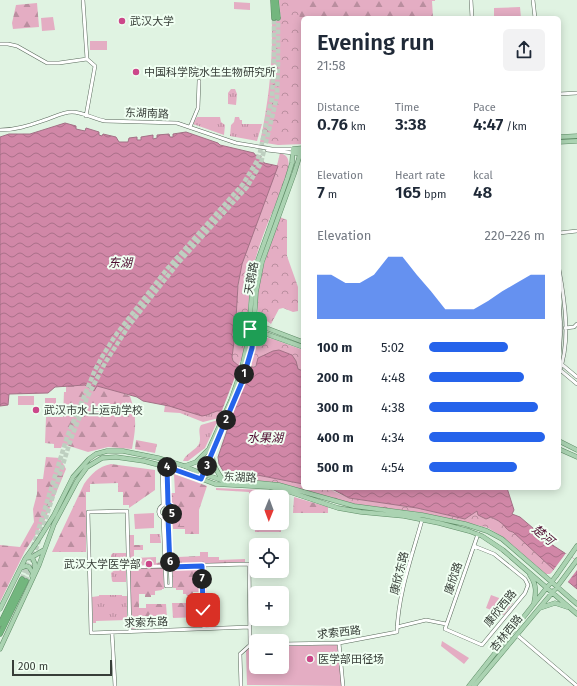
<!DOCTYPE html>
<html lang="en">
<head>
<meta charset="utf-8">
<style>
  :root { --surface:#fff; --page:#f2f2f3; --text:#1f2937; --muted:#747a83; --accent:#2563eb }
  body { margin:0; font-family:"Fira Sans","Noto Sans SC",sans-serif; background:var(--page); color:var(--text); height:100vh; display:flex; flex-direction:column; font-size:15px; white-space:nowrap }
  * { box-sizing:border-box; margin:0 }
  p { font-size:13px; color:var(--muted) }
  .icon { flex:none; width:22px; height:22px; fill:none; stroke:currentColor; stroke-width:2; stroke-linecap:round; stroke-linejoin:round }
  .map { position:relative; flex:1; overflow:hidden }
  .panel { position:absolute; left:301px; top:16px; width:260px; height:474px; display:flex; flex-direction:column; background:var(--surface); border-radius:6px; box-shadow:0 2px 10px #0003 }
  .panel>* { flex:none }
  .needle { width:26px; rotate:181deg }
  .buttons { position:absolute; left:249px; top:490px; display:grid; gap:8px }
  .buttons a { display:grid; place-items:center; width:40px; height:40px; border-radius:6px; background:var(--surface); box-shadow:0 2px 10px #0003; font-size:20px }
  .scale { position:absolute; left:12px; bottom:10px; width:100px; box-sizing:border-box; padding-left:4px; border:2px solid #373e38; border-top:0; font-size:11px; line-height:14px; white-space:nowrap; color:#373e38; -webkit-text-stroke:3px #f0fff2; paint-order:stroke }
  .pin { position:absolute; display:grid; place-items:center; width:34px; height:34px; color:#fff; margin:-17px; border-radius:8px; box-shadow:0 2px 6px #0006 }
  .km { position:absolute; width:20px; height:20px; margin:-10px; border-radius:50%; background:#222; color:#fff; font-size:11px; line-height:20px; text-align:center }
  .round { display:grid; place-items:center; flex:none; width:42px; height:42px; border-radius:6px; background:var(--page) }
  .headline { display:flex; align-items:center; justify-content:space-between; height:68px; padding:0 16px }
  h1 { font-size:22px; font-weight:600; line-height:30px }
  .metrics { display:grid; grid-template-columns:repeat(3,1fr); gap:6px; height:68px; padding:4px 16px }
  .metrics div { display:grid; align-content:center }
  .metrics b { font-size:17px; font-weight:600 }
  .metrics small { font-size:11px; font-weight:400 }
  .metrics p { font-size:11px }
  .chart { height:112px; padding:8px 16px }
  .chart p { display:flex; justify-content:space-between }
  .chart svg { width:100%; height:72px; margin-top:4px; fill:var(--accent); opacity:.7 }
  ul { padding:0 16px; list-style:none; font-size:13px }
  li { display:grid; grid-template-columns:64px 48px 1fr; align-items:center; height:30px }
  li i { height:10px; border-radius:5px; background:var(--accent) }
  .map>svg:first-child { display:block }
  .grass { fill:url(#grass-tufts) }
  .forest { fill:url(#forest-firs) }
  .park { fill:url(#park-crowns) }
  .garden { fill:#e4adc3 }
  .water { fill:url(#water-waves); stroke:#a37186 }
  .pier { fill:#e0f3e2 }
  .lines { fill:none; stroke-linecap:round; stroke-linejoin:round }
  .highway-tunnel { stroke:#becfc0; stroke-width:4.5; stroke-dasharray:4.5 2; stroke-linecap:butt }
  .minor-casing { stroke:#59695b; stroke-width:4 }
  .major-casing { stroke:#5e8c66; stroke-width:5 }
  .highway-casing { stroke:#5e8c66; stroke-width:5.5 }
  .minor { stroke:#fff; stroke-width:3 }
  .major { stroke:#abd3b2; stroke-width:4 }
  .highway { stroke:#73b67e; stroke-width:4.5 }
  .route-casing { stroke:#fff; stroke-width:8 }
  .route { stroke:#2563eb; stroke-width:5 }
  .poi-dot { fill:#cc478a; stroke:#f0fff2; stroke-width:1.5 }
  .labels { text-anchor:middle; stroke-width:4; stroke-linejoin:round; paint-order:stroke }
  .poi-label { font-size:11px; fill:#373e38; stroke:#f0fff2; text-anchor:start }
  .street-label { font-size:11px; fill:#373e38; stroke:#f0fff2 }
  .water-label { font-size:12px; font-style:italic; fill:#4f0d31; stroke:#f0fff2 }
</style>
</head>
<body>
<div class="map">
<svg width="577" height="686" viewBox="0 0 577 686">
  <defs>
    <pattern id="grass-tufts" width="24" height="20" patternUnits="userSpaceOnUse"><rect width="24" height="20" fill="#e4adc3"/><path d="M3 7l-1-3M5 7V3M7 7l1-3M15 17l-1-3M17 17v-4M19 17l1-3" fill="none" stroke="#ba8e9f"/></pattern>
    <pattern id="forest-firs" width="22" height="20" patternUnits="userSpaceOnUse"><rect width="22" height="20" fill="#e4adc3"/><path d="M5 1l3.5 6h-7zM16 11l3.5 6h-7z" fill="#ba8e9f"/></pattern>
    <pattern id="park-crowns" width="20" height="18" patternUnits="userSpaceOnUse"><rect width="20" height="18" fill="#e4adc3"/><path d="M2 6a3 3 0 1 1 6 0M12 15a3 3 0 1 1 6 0" fill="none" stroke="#ba8e9f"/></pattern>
    <pattern id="water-waves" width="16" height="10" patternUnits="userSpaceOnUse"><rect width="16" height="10" fill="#d187a7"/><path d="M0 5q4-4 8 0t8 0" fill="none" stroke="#aa7089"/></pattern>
  </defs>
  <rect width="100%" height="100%" fill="#e0f3e2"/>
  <path class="grass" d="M231,89H235L237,94L236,105L228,104V93Z
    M197,117H220L221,122L225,125L224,135L193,124Z
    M235,117H239L240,120H242V124H262L257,141L230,136L231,125L234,122Z
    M165,405L211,414L217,411H221L219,418L203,422L180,413L164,412Z
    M218,420L205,448L188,461H183C186,453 195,451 199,444C202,437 197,431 201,425Z
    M150,534H160L161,543H150Z
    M113,553H126V566H115L111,561V555Z
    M116,569H126V582H113L112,581L111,573Z
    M99,595H122V596H127V620L96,621V623H93L92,597L99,596Z"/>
  <path class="forest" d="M279,0H435V1H432L433,18H303V139L278,145L266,115L271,85L273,39L272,18L281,17Z
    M37,3L39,27L13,29L12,23L16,5Z
    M85,385L94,391L97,386L117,391L130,396C137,418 136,427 132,449L108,447L88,452L63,444L61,448H54V444L45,443L46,417H63L64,392H66V386Z
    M136,440L157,444L155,453L135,449Z
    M46,457L60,458L66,469L44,522L25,551L0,602V545L20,547L34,522L33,509L37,494V479H43Z
    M111,464L155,470V490L129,508V505H123V492H118V483L90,484V492H86V552H52L84,484C92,473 98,467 111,464Z
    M174,474L207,486L199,510H180V526H199V534H185V529H173L172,520L177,513L175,505L170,501V493H175Z
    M216,488L261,490L278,493L280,497H256V503H255V496L249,493V492L216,490Z
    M294,497L328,507V513H293Z
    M255,521L256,523H281V532H255Z
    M129,535H134V545H143V550H134V558L156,557V563L163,562L164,589H162V590L155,591V595H151V597H145V594H139V608H146V604H166L167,618L140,619V629H132Z
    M200,552H208V557H219V560L245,559V562L206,564L208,626H201L200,617L173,618L172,603H194V606L200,605L199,592H193V596H187L186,594H183V590H176V588H173L172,562H178V557L200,556Z"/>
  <path class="park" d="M279,0H298L303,55V144L278,145L260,142C269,101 273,61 272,18L281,17Z
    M280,153C293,156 288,169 286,178C275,208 259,239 253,270C247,300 248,331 242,361H240L239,366C228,361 234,352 234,343C234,339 232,336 232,333C233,327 234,323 236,318C237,299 238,281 242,263C252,226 272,191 280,153Z
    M280,217L287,220V256L298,287V311L293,312L283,308L279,309L271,324L259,315C251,291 272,241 280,217Z
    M263,337L273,339L303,350V371L298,369L296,361L292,355L251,367L252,364L249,363C252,354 252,341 263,337Z
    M246,473L303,484V488L329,489L349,498L417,508L465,519L477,511L478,515L486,519L491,517L502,523L511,532H513L554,570L550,574H546L503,537L488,528L477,525L417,512L355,505L330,499L288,485L270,482L225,480L222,476L225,474C231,476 241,477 246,473Z
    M491,595L513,603L504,615L486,608Z"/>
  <path class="garden" d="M234,2L250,3V10L234,9Z
    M520,7L521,18H494V8Z
    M53,17L55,30L42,31L41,18Z
    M90,41H107V50H90Z
    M18,396H34V405H18Z
    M45,398H56V415H45Z
    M180,510H199V526H180Z
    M154,513V528L135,529L134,514Z
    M442,641L469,658L464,664L441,646Z
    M337,645L342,686L247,685L246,651L251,647H256V667H282V646Z"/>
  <path class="water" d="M65,123L76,126V129L85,131L86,128L99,132V135L102,136L103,134L116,137L119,142H128L129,138L137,137V140H141V137L153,135V139L157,138V135L169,134L170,137H173V134L186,132L218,143L220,145L254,153L255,155L261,156L260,161L264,162V163L278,166L242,264L238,285L236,318L233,325L232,335L234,342L232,357L233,361L239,366L254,367L256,366L258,358L273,351L279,350L292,355L296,361L298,369L303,371V484L247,473L241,476L225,474L219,464L218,457L231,419L221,411H217L207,415L202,416L169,406L143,401L137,397L97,386L94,391L85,385L55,387L48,393L9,394L8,405L0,406V137L9,134H30Z
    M320,488H507L514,510L512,514L520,517L554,546L577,561V589L554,570L513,532C506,531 506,526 500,522C498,520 494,519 491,517L486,519L478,515L477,511L465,519L417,508L349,498L334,490Z"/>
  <path class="pier" d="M240,364L251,365L230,421L221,413Z
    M566,553L577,561V570L567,583L552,572Z"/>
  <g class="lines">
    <path class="highway-tunnel" d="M33,547L67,437L95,370L102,357L115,336L167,269L243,184L257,161L260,152L272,98L274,57V18
      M22,579L30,554
      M26,581L71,439L87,398L105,363L128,327L151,297L179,262L247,187L261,163L277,97L278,63V18"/>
    <g class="minor-casing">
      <path id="minor" d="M83,0L87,59L95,66L86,116
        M471,0L472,18
        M533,0L535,18
        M0,44H8L17,46L47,63H59L87,59
        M559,94L577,93
        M190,127L198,108L199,81
        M0,130C16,130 30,125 45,120C54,117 63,112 72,112C83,112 94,119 105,121L177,123L236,143L272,149H293
        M267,150L293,153
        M559,233L577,231
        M559,269C565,302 571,341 559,373
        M559,303L561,328L559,356
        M565,328L574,327L577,324
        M559,362L577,377
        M559,369L577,384
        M162,465L163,505C157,509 157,516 165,519
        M163,518L166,586H171L168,518C175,514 173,508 168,504L167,467
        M474,546L494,554L525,579L528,585L525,593L482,645L445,629L478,534
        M202,565L204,629
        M129,567L249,564L250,645
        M397,627L426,620L446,624
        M130,631L127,511L88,512L91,633L250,627
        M112,632L115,686
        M517,635L577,686
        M339,643L343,686
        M282,644L339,643L397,632C398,594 412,556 422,520
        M241,686L240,654L250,645"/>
    </g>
    <g class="major-casing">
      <path id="major" d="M559,137L577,136
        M559,142L577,141
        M293,153H303
        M253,323L303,342
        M252,329L303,347
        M559,441L577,450
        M559,449L577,457
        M212,455C213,465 217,473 224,481
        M185,466L196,462L209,449L231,400L241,371L248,341L252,292L258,260L287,179L292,163L293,149L303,148
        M202,477L239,389L248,363L253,341L256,292L262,262L294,174L299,158L300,149
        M31,556L32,557L44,550
        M26,558L32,557L35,564V571
        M21,568L26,566L29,567L33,573L32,576
        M530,575C537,585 536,593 534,603
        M540,608L555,603L567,607
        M0,609L25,559L37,542L54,515L73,477L89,459L96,454L107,451H123L158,458L184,466L198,472L224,481L259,483L279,485L354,506L422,515L465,524L487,531L502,539L577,604
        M0,649L39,565L54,524L77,481L87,467L102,458L116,457L144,461L178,470L215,484L269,487L284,490L338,508L361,512L404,516L439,523L469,531L482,536L503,550L577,614
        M469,686L556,576L577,546
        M474,686L557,587L577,560"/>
    </g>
    <g class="highway-casing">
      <path id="highway" d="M273,0L274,18
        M276,0L278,18
        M0,624L22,579
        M0,634L26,581"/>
    </g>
    <use href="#minor" class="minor"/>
    <use href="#major" class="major"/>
    <use href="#highway" class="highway"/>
  </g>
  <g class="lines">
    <g class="route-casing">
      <path id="route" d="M203,610L202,566L170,567L168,518C175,514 173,508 168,504L167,467L201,479L242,382L252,348L254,330L250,329"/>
    </g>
    <use href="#route" class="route"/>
  </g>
  <g class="poi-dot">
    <circle cx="122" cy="21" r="4"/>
    <circle cx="136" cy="72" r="4"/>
    <circle cx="36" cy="410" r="4"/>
    <circle cx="149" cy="564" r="4"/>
    <circle cx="310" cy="659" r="4"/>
  </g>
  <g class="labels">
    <g class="poi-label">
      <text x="130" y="25">武汉大学</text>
      <text x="144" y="76">中国科学院水生生物研究所</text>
      <text x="44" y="414">武汉市水上运动学校</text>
      <text x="141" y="568" text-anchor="end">武汉大学医学部</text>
      <text x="318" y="663">医学部田径场</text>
    </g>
    <g class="street-label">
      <text transform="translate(147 113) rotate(2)" y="4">东湖南路</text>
      <text transform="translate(251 278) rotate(-80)" y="4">天鹅路</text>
      <text transform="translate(240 477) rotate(3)" y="4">东湖路</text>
      <text transform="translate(399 573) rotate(-76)" y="4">康欣东路</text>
      <text transform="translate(453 578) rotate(-71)" y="4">康欣路</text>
      <text transform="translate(500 608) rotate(-51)" y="4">康欣西路</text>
      <text transform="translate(146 622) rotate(-2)" y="4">求索东路</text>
      <text transform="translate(339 632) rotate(-6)" y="4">求索西路</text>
      <text transform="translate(506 633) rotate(-51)" y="4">杏林西路</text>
    </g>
    <g class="water-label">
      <text x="120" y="267">东湖</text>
      <text x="265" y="442">水果湖</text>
      <text transform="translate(543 535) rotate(40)" y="4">楚河</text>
    </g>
  </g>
</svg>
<div class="buttons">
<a><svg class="needle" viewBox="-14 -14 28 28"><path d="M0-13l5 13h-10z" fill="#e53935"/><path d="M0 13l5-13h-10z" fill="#747a83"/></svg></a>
<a><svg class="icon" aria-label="locate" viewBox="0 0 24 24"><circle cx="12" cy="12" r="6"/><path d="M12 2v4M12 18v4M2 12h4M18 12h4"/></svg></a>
<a>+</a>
<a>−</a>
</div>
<div class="scale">200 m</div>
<div class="pin" style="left:250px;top:329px;background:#1e9e55"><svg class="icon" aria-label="arrive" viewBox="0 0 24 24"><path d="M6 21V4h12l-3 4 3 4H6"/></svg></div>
<div class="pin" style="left:203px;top:610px;background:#d93025"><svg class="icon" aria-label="check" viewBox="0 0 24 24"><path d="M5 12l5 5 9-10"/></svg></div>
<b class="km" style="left:244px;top:374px">1</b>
<b class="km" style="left:226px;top:420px">2</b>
<b class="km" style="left:207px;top:466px">3</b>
<b class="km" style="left:167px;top:467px">4</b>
<b class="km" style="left:172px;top:514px">5</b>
<b class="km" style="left:170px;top:562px">6</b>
<b class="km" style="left:202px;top:579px">7</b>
<section class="panel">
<div class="headline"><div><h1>Evening run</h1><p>21:58</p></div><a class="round"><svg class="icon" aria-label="share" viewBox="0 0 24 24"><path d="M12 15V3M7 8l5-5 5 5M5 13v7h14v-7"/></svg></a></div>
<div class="metrics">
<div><p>Distance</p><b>0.76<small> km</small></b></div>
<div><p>Time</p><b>3:38</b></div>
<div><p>Pace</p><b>4:47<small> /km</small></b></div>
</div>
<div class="metrics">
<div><p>Elevation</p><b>7<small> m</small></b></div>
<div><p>Heart rate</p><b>165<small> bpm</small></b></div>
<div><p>kcal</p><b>48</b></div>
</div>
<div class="chart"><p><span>Elevation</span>220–226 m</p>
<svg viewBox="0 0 160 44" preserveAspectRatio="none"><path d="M0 44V17L10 17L20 22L30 22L40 17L50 6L60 6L70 17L80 27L90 38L100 38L110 38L120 33L130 27L140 22L150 17L160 17V44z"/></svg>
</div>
<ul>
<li><b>100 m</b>5:02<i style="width:68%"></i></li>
<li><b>200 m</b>4:48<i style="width:82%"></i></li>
<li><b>300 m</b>4:38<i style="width:94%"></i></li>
<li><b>400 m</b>4:34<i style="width:100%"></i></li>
<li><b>500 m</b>4:54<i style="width:76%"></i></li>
</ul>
</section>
</div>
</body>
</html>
